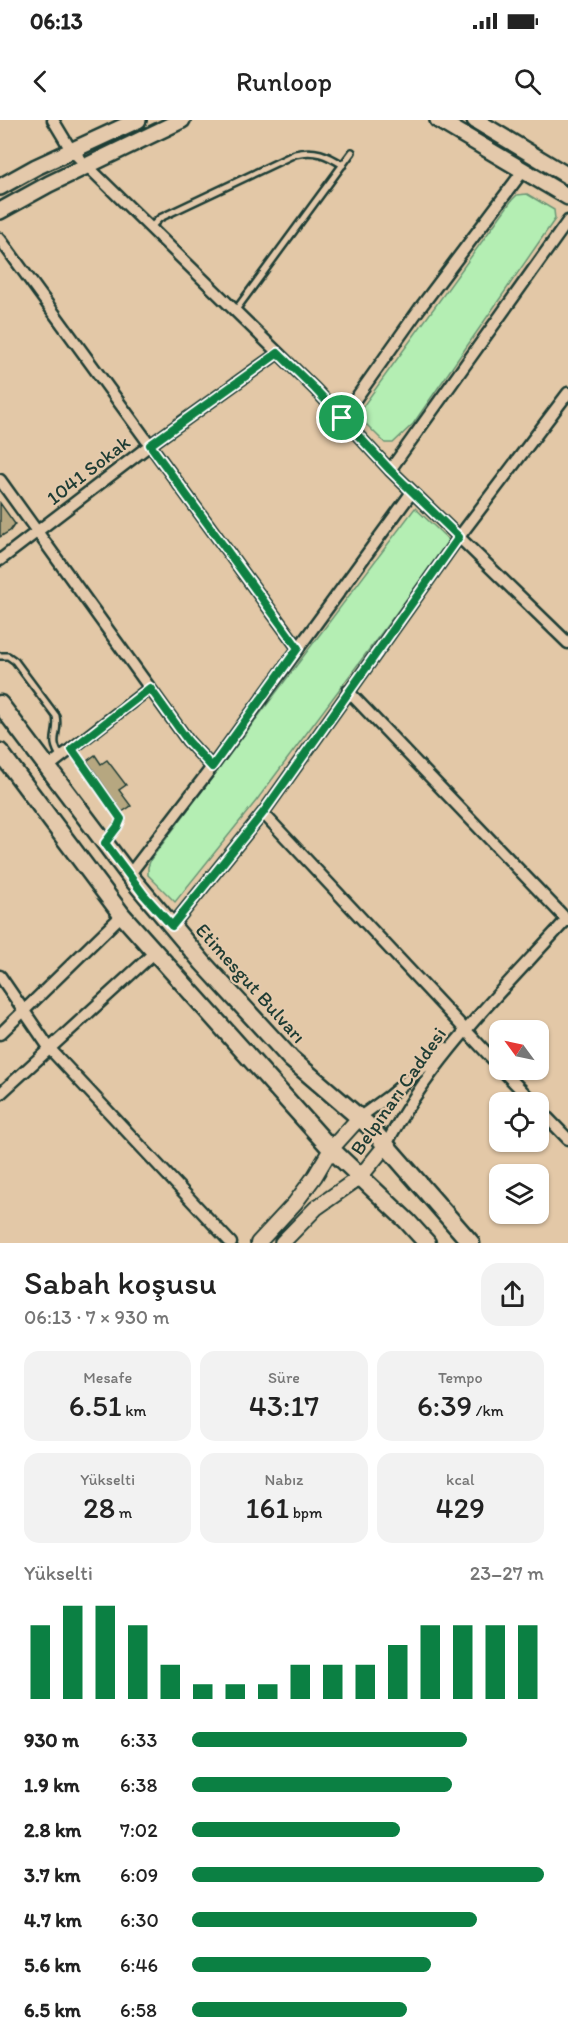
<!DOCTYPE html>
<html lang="tr">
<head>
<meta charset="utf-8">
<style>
  :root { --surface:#fff; --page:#f2f2f2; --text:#222; --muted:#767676; --accent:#0b8043 }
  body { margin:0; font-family:Itim,sans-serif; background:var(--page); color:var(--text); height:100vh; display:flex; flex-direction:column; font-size:22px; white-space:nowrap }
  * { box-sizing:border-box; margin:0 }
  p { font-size:20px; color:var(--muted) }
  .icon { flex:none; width:33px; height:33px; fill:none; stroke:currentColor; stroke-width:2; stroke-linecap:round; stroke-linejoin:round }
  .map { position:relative; height:1123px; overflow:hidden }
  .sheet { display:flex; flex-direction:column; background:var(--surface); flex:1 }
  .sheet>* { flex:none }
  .needle { width:39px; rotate:303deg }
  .fabs { position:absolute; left:489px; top:900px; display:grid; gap:12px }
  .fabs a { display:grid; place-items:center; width:60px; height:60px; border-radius:12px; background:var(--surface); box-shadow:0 2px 4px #0004; font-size:30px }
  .pin { position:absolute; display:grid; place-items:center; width:51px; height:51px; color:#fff; margin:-26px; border:3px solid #fff; border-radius:50%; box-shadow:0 2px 6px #0007 }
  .round { display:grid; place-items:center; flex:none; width:63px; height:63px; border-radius:18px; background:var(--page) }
  .summary { display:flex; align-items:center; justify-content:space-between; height:102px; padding:0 24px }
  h1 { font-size:33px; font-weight:600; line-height:45px }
  .metrics { display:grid; grid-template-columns:repeat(3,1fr); gap:9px; height:102px; padding:6px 24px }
  .metrics div { display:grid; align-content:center; border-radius:15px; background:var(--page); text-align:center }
  .metrics b { font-size:30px; font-weight:600 }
  .metrics small { font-size:16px; font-weight:400 }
  .metrics p { font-size:16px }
  .chart { height:168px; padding:12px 24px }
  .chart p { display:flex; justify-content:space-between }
  .chart svg { width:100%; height:108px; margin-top:6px; stroke:var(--accent); stroke-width:6 }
  ul { padding:0 24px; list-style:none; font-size:20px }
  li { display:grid; grid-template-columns:96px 72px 1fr; align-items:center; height:45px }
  li i { height:15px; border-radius:8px; background:var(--accent) }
  .status { display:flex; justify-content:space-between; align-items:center; height:42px; padding:0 30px; background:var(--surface); direction:ltr }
  .status svg { height:16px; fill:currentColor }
  header { display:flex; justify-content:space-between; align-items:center; height:78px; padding:0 24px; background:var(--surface); font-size:27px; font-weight:600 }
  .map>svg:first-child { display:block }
  .green { fill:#b4eeb3; stroke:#6a9674; stroke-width:1.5 }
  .building { fill:#b6a780; stroke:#1f3d34; stroke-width:1.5 }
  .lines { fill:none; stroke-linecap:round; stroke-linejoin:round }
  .service-casing { stroke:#1f3d34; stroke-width:10 }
  .minor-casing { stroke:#1f3d34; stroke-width:15 }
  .tertiary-casing { stroke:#1f3d34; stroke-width:18 }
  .secondary-casing { stroke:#1f3d34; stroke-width:20 }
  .primary-casing { stroke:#1f3d34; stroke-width:21 }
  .service { stroke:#e4c9ab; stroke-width:5 }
  .minor { stroke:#e4c9ab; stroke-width:10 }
  .tertiary { stroke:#e4c9ab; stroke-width:14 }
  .secondary { stroke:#e4c9ab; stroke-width:15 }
  .primary { stroke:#e4c9ab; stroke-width:16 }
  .route-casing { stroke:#fff; stroke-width:12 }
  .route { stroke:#0b8043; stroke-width:8 }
  .labels { text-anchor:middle; stroke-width:4.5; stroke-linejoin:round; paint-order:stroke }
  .street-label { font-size:20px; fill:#1f3d34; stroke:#e4c9ab }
</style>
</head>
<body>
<div class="status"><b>06:13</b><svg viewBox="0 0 49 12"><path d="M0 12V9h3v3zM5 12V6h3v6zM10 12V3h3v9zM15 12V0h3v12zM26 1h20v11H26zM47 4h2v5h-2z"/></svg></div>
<header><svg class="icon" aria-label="back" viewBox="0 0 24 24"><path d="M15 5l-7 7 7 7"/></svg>Runloop<svg class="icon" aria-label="search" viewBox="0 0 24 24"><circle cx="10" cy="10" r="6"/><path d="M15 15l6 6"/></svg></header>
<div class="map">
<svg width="568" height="1123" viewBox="0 0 568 1123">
  <rect width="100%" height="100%" fill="#e3c8a7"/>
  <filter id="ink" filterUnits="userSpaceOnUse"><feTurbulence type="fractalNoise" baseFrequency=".0167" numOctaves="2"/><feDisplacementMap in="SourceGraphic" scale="12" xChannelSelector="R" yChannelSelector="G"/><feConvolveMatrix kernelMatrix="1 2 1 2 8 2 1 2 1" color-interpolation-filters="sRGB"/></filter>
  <g filter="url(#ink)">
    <path class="green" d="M527,74L554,90L555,99L413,304L393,323H385L360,298L361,289L512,80L517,75Z
      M415,388L450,421L256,681L175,782L148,755V747L151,739Z"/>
    <path class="building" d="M0,383L15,404L10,411L0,417Z
      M95,635L101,644L107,640L126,665L119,670L131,686L122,692L87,641Z"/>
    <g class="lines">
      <g class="service-casing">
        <path id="service" d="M150,108L160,98L295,34C315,29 327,35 343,45
          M235,191L352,32
          M0,536H8L15,541L56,596C60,614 48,619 61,637
          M72,629L121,699L118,706L106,722"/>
      </g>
      <g class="minor-casing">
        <path id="minor" d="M53,0L71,30L315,269L390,350
          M568,101L390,350L568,523
          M0,119L298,528
          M342,298L420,188L523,51
          M0,360L188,621L212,647
          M0,440L150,325L278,233
          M348,571L568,801
          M48,647L150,568
          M263,693L500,947
          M129,755L212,647L412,372
          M172,806L263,693L459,417L568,273
          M0,856L50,929L231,1123
          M0,914L122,795
          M502,950L533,982
          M0,974L155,832
          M538,988L568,1019
          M360,997L389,976L446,928
          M386,1025C431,938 503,870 568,798"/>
      </g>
      <g class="tertiary-casing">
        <path id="tertiary" d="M258,1123L295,1083L315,1056L331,1029L360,997
          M282,1123L316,1088L360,1057L386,1025"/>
      </g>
      <g class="secondary-casing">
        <path id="secondary" d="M438,0L568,77
          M475,0L568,56
          M0,67L36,47L138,0
          M0,91L49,64L182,0"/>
      </g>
      <g class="primary-casing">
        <path id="primary" d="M0,584L129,755L203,843L291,939L369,1006L471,1123
          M0,632L122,795L331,1029L407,1101L427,1123"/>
      </g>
      <use href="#service" class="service"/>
      <use href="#minor" class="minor"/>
      <use href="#tertiary" class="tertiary"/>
      <use href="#secondary" class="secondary"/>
      <use href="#primary" class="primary"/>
    </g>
  </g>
  <g class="lines" filter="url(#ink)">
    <g class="route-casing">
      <path id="route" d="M278,233L315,269L390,350L459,417L263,693L172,806L144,775L105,723L118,706L121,699L72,629L150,568L188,621L212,647L298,528L150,325Z"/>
    </g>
    <use href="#route" class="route"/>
  </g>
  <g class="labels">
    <g class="street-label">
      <text transform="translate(88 350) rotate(-38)" y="7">1041 Sokak</text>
      <text transform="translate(251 863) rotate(48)" y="7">Etimesgut Bulvarı</text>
      <text transform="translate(398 971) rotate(-55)" y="7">Belpınarı Caddesi</text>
    </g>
  </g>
</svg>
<div class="fabs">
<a><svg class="needle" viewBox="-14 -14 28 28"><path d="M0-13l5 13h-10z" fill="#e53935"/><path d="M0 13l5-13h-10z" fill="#767676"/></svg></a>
<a><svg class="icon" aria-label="locate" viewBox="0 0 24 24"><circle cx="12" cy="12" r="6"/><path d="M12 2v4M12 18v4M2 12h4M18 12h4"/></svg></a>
<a><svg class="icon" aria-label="layers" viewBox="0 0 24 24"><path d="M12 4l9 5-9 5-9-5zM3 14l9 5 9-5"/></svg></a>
</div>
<div class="pin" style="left:342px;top:298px;background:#1e9e55"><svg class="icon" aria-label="arrive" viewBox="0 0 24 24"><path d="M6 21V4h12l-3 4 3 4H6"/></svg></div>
</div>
<section class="sheet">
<div class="summary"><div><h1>Sabah koşusu</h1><p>06:13 · 7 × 930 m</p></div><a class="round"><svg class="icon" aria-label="share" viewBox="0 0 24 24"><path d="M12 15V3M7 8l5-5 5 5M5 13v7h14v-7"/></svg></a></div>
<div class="metrics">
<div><p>Mesafe</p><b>6.51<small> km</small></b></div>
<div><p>Süre</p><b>43:17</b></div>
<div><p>Tempo</p><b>6:39<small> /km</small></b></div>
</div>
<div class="metrics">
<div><p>Yükselti</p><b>28<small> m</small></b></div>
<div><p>Nabız</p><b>161<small> bpm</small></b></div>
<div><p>kcal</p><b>429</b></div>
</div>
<div class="chart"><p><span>Yükselti</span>23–27 m</p>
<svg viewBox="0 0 160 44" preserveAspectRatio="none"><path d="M5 44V14M15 44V6M25 44V6M35 44V14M45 44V30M55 44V38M65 44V38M75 44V38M85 44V30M95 44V30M105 44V30M115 44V22M125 44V14M135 44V14M145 44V14M155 44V14"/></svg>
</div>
<ul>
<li><b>930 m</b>6:33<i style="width:78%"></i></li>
<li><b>1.9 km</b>6:38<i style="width:74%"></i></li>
<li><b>2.8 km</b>7:02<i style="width:59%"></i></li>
<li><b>3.7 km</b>6:09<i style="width:100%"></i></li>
<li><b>4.7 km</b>6:30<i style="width:81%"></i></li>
<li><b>5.6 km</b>6:46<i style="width:68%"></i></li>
<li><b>6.5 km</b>6:58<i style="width:61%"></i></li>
</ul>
</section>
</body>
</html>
